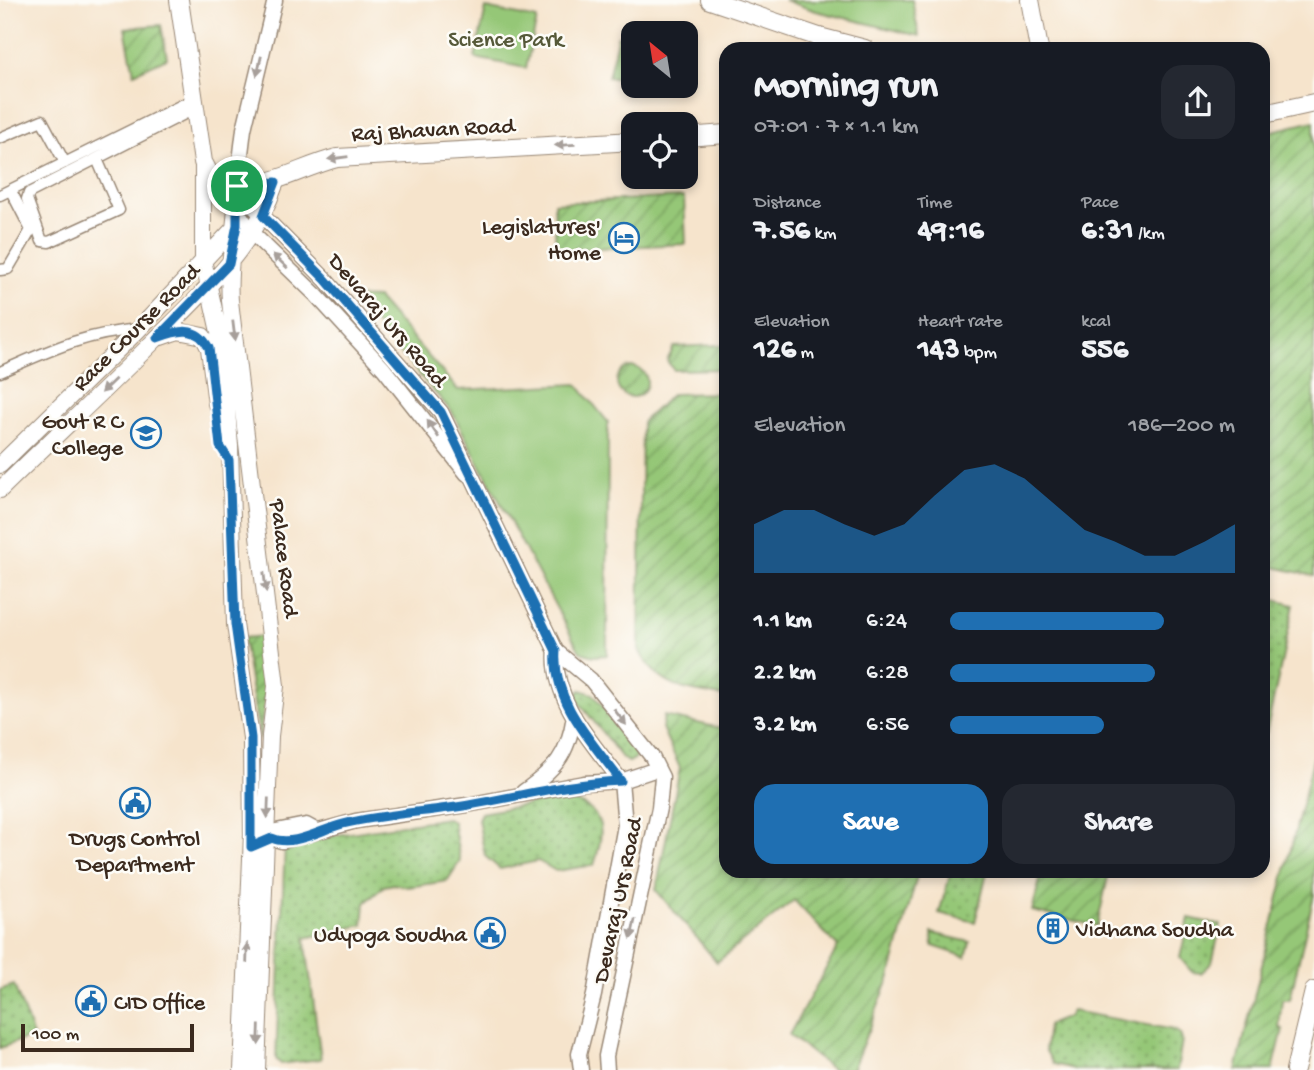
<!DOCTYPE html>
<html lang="en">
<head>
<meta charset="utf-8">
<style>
  :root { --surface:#171b24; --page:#242831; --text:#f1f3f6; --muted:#9ea1a6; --accent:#1f6fb2 }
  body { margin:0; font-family:"Gochi Hand",sans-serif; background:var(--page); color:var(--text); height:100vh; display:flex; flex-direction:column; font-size:26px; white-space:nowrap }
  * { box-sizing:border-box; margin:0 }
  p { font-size:23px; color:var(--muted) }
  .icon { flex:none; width:38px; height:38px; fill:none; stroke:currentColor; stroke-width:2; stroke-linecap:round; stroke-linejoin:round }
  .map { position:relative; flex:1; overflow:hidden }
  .panel { position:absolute; left:719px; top:42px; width:551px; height:836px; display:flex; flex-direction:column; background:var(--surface); border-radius:21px; box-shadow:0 4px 10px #0003 }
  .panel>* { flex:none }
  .needle { width:46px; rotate:330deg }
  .buttons { position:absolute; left:621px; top:21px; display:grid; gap:14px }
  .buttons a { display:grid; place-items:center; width:77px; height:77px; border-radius:14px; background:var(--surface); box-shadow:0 4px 10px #0003; font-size:35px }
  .scale { position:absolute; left:21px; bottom:18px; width:173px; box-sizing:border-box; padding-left:7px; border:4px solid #3b2a1e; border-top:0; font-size:19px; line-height:24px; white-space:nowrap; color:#3b2a1e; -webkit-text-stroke:5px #fdfcf7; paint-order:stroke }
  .pin { position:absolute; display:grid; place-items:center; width:60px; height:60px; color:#fff; margin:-30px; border:4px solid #fff; border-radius:50%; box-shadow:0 2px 7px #0007 }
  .round { display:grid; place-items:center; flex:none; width:74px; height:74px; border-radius:21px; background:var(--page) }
  .head { display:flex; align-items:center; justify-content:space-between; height:119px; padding:0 35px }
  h1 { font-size:38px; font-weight:700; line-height:52px }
  .stats { display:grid; grid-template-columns:repeat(3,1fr); gap:10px; height:119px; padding:7px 35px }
  .stats div { display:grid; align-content:center }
  .stats b { font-size:30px; font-weight:700 }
  .stats small { font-size:19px; font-weight:400 }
  .stats p { font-size:19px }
  .chart { height:196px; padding:14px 35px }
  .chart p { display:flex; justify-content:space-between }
  .chart svg { width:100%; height:126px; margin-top:7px; fill:var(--accent); opacity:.7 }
  .cta { display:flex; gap:14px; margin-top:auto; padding:14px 35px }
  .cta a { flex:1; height:80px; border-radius:21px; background:var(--accent); color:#fff; font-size:28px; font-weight:700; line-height:80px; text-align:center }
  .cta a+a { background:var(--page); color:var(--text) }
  ul { padding:0 35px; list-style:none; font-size:23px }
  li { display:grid; grid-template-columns:112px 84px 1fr; align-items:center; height:52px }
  li i { height:18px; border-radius:9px; background:var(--accent) }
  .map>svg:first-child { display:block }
  .grass { fill:url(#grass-dots); stroke:#68784a; stroke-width:2 }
  .park { fill:#95c777; stroke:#68784a; stroke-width:2 }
  .garden { fill:url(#garden-furrows); stroke:#68784a; stroke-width:2 }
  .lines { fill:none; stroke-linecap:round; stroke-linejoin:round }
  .minor-casing { stroke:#988775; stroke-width:13 }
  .tertiary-casing { stroke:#988775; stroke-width:17 }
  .secondary-casing { stroke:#988775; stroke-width:18 }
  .primary-casing { stroke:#988775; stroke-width:20 }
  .minor { stroke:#fff; stroke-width:10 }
  .tertiary { stroke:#fff; stroke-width:14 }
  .secondary { stroke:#fff; stroke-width:16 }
  .primary { stroke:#fff; stroke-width:18 }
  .oneway { fill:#a79f9a }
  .route-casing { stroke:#fff; stroke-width:14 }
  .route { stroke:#1f6fb2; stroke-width:9 }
  .labels { text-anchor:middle; stroke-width:5; stroke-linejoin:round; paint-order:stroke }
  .park-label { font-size:23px; fill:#565939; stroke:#fdfcf7 }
  .street-label { font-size:23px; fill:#3b2a1e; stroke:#fdfcf7 }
  .poi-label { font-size:23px; fill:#3b2a1e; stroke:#fdfcf7; text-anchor:end }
</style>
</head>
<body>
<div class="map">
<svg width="1314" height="1070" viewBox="0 0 1314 1070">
  <defs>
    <pattern id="grass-dots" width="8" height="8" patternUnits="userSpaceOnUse" patternTransform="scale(1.75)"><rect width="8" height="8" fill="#95c777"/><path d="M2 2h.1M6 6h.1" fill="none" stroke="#7ba261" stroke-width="1.8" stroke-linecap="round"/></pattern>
    <pattern id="garden-furrows" width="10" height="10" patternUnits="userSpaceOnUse" patternTransform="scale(1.75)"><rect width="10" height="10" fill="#95c777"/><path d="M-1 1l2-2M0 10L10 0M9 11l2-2" fill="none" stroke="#7ba261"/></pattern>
  </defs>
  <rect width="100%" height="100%" fill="#fdfcf7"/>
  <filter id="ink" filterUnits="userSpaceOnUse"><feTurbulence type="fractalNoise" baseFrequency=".0143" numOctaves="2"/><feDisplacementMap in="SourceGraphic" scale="14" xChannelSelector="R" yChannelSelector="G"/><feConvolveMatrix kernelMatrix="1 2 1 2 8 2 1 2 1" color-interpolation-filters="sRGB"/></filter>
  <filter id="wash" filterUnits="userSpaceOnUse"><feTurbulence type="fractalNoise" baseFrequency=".00686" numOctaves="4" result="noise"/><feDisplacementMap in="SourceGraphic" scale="28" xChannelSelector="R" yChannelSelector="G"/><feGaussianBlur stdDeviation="1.57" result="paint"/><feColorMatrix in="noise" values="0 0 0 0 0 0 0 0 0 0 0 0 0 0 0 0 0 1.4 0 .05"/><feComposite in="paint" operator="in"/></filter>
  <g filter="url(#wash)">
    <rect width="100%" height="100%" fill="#f6e4cc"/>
    <path class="grass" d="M1266,598L1294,605L1266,733L1264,732Z
      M581,690L593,694L635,747L636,758L629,762L623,759L578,701L577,694Z
      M563,798C606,808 606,829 594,865L556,871L538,861L500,869L485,856L478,819L481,813Z
      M447,818L453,822L460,861L447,881L408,887L394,884L384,886L365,903L363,925L305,938L321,1059L281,1064L276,1059L285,843Z
      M951,872H987L975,922L939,913Z
      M1189,918L1221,925L1212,963L1201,973L1192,972L1180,958Z
      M932,933L970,942L966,957L933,946Z
      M14,985L33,1036L0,1048V990Z
      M1072,1011L1174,1030L1180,1034L1182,1040L1177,1070H1078L1053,1064L1045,1049L1048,1025L1068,1017Z"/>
    <path class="park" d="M784,0H912L919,36L816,11Z
      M486,8L537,19L526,68L475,58Z
      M618,36L633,39V82L608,77Z
      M352,297L377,298L458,390L577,384L608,422L607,655L594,656L580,652L452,412Z"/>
    <path class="garden" d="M161,25L167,58L134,73L125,28Z
      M1314,121V576L1265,565L1273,538L1264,536V133Z
      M684,197L686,244L556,250L554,203Z
      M721,345L726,349V369L674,370L667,361L674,347Z
      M617 382a15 15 0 1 1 30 0a15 15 0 1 1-30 0Z
      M726,393V697C685,689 660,690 639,650L642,422L672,394Z
      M264,636L265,696L260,740L243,638Z
      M664,716L726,729V872H918L890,977L852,1070H833L789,1035L838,947L794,900L717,962L656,890L680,768L662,728Z
      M1314,756V895L1290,999H1282L1279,1028L1283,1029L1273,1070H1236Z
      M1042,872H1109L1097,926L1032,911Z"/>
  </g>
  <g filter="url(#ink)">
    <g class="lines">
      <g class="minor-casing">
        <path id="minor" d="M0,138L42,120L65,163
          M97,159L119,210L49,242L42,241L27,199L29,193L196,108
          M0,195L194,99
          M0,270L8,269L31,230L11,191
          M0,372C51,350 82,334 139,329"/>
      </g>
      <g class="tertiary-casing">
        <path id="tertiary" d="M237,186L244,129L275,0
          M248,201L325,279L441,412L556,651L591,680L652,757L662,777L659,808L606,1056L607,1070
          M241,216L252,233L316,295L384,369L467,474
          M556,651C552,702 593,743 621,781L625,825L594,995L579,1054L581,1070
          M523,792C555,769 568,756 574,716
          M317,831L306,825L276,831L272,838L282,841L356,821L467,805L584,783L621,781L657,769"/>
      </g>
      <g class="secondary-casing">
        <path id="secondary" d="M203,162V260L221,341L230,446L235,624L251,738L252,835L242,1070
          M237,186C237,225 227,262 230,301L276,686L270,736L257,1070
          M161,337L178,331L203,336L209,348L216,404
          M0,465L139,329L237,225
          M0,490C51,440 103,392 154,341C202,294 254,247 276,182"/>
      </g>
      <g class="primary-casing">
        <path id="primary" d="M179,0L203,162L213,181C257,198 296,168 337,158L634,141
          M710,0L819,37L865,49
          M1030,0L1039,49
          M1264,114L1314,103
          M686,137L726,134
          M1295,1070L1314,991"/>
      </g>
      <use href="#minor" class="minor"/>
      <use href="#tertiary" class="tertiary"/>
      <use href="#secondary" class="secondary"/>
      <use href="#primary" class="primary"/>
    </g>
    <defs><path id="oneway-solid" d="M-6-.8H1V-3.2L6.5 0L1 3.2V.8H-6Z" transform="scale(1.75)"/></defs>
    <g class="oneway">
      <use href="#oneway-solid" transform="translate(259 66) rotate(103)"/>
      <use href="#oneway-solid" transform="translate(565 145) rotate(177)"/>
      <use href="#oneway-solid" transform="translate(338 158) rotate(172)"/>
      <use href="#oneway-solid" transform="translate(280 261) rotate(-137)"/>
      <use href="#oneway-solid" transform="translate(234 331) rotate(83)"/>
      <use href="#oneway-solid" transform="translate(108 386) rotate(136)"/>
      <use href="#oneway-solid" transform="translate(433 429) rotate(-124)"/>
      <use href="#oneway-solid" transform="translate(265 582) rotate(83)"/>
      <use href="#oneway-solid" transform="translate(620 717) rotate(52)"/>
      <use href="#oneway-solid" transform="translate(268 808) rotate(92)"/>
      <use href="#oneway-solid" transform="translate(633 929) rotate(102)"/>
      <use href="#oneway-solid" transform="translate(247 953) rotate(-88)"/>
      <use href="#oneway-solid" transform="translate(259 1035) rotate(92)"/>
    </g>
  </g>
  <g class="lines" filter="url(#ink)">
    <g class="route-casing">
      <path id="route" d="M276,182L263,216L325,279L441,412L556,651C552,702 593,743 621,781C569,783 520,796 469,805C427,812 384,814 343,824C322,829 292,848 272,838L251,847V738L235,624L229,460L220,446L209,348C197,325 179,330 157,338L229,264L237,225V186Z"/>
    </g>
    <use href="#route" class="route"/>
  </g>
  <defs>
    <g id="hotel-ring" transform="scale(1.575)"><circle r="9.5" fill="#fdfcf7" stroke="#1f6fb2" stroke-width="1.5"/><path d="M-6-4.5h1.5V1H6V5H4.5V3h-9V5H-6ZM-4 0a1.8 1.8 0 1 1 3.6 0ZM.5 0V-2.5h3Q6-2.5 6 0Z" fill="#1f6fb2"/></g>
    <g id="university-ring" transform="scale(1.575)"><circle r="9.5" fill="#fdfcf7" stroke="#1f6fb2" stroke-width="1.5"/><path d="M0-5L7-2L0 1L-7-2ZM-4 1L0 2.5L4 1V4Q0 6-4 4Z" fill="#1f6fb2"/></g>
    <g id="civic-ring" transform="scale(1.575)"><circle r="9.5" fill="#fdfcf7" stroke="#1f6fb2" stroke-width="1.5"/><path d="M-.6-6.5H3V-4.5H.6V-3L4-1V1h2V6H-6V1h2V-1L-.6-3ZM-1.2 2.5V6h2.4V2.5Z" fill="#1f6fb2"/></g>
    <g id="building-ring" transform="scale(1.575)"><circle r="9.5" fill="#fdfcf7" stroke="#1f6fb2" stroke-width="1.5"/><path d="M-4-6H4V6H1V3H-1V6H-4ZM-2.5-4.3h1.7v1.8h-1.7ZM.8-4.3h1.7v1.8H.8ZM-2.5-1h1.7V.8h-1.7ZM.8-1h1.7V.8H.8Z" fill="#1f6fb2"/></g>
  </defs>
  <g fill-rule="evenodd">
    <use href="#hotel-ring" x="624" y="238"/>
    <use href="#university-ring" x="146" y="433"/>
    <use href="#civic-ring" x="135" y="803"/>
    <use href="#building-ring" x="1053" y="928"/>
    <use href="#civic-ring" x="490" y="933"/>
    <use href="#civic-ring" x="91" y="1001"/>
  </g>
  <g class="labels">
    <g class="park-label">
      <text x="506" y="46">Science Park</text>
    </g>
    <g class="street-label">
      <text transform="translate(433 128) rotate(-3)" y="8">Raj Bhavan Road</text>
      <text transform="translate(389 319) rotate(49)" y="8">Devaraj Urs Road</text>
      <text transform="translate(135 326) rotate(-45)" y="8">Race Course Road</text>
      <text transform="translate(286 558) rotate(83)" y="8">Palace Road</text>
      <text transform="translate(616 900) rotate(-78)" y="8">Devaraj Urs Road</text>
    </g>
    <g class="poi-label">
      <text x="601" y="233">Legislatures'<tspan x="601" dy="26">Home</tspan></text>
      <text x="123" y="428">Govt R C<tspan x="123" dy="26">College</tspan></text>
      <text x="135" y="845" text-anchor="middle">Drugs Control<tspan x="135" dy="26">Department</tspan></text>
      <text x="1076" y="936" text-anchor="start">Vidhana Soudha</text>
      <text x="467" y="941">Udyoga Soudha</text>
      <text x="114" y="1009" text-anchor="start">CID Office</text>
    </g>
  </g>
</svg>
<div class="buttons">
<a><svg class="needle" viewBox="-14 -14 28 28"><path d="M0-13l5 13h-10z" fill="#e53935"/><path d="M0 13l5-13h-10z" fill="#9ea1a6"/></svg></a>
<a><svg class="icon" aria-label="locate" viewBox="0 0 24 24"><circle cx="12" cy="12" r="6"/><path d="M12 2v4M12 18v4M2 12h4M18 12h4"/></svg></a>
</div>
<div class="scale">100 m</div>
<div class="pin" style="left:237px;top:186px;background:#1e9e55"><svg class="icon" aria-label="arrive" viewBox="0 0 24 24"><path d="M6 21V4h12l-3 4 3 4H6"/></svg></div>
<section class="panel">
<div class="head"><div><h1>Morning run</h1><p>07:01 · 7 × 1.1 km</p></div><a class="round"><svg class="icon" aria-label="share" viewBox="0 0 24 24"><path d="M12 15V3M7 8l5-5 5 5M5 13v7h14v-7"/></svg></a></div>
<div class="stats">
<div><p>Distance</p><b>7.56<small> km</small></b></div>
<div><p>Time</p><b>49:16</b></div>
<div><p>Pace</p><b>6:31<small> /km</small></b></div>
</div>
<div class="stats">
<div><p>Elevation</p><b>126<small> m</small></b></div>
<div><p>Heart rate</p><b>143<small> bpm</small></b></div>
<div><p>kcal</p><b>556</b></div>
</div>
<div class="chart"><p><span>Elevation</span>186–200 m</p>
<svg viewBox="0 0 160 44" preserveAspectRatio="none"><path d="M0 44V27L10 22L20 22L30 27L40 31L50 27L60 17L70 8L80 6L90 11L100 20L110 29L120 33L130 38L140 38L150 33L160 27V44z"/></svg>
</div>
<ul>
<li><b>1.1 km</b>6:24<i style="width:75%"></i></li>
<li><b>2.2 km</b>6:28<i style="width:72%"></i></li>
<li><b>3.2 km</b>6:56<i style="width:54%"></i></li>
</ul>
<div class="cta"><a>Save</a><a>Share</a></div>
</section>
</div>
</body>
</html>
